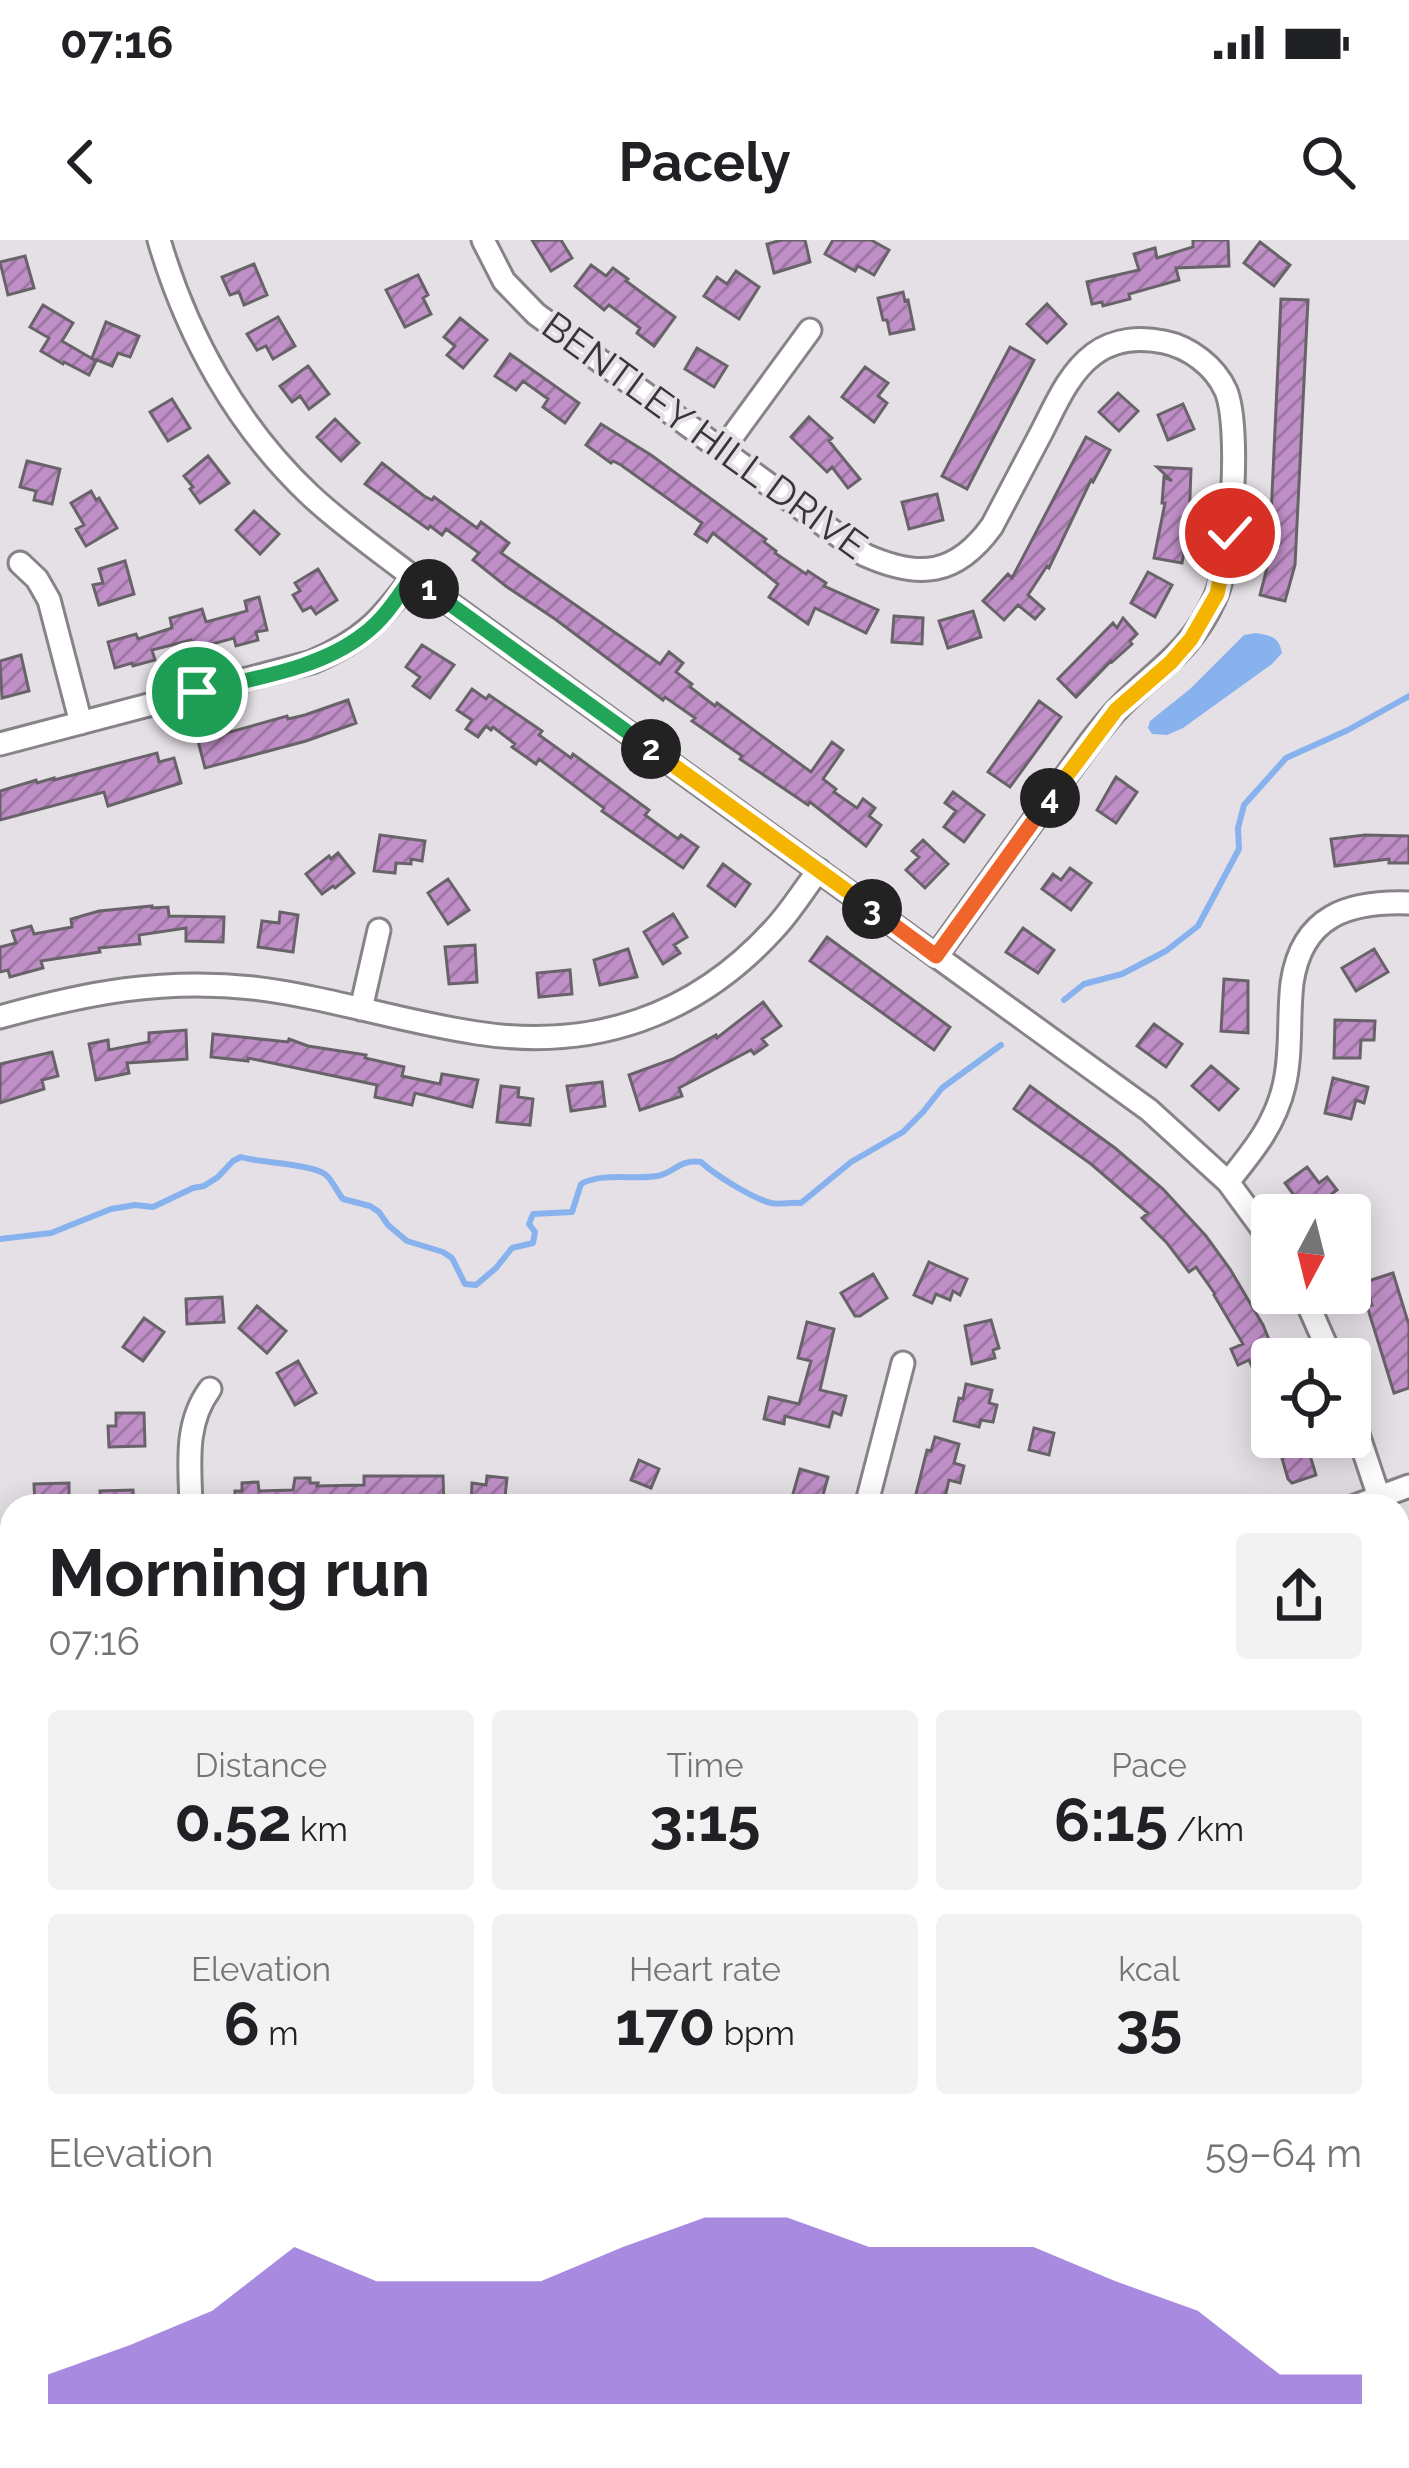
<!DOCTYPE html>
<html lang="en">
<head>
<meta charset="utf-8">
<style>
  :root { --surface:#fff; --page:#f2f2f2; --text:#202124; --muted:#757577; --accent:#845ad4 }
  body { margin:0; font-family:Raleway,sans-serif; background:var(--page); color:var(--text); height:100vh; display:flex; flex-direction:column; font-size:45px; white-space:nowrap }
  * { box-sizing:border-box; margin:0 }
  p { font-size:39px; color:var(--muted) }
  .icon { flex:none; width:66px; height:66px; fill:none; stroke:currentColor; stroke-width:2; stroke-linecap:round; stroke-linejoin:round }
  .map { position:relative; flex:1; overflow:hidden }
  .drawer { position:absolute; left:0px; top:1254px; width:1410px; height:975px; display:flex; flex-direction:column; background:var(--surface); border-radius:36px 36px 0 0; box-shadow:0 6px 30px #0003 }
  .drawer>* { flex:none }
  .needle { width:78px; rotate:187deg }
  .buttons { position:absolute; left:1251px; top:954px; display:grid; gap:24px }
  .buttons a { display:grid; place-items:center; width:120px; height:120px; border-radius:12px; background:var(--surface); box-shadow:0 6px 30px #0003; font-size:60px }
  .pin { position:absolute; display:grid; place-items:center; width:102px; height:102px; color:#fff; margin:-51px; border:6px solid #fff; border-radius:50%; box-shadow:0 3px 12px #0007 }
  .km { position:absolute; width:60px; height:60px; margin:-30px; border-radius:50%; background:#222; color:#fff; font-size:33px; line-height:60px; text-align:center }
  .round { display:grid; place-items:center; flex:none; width:126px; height:126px; border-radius:12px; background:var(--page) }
  .summary { display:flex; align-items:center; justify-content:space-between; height:204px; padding:0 48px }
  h1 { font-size:66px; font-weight:700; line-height:90px }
  .figures { display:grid; grid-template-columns:repeat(3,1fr); gap:18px; height:204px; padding:12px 48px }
  .figures div { display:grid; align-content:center; border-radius:12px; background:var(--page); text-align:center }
  .figures b { font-size:60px; font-weight:700 }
  .figures small { font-size:33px; font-weight:400 }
  .figures p { font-size:33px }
  .chart { height:336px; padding:24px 48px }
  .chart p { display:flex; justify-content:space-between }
  .chart svg { width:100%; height:216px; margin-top:12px; fill:var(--accent); opacity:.7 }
  .status { display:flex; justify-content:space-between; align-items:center; height:84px; padding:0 60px; background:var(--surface); direction:ltr }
  .status svg { height:33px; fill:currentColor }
  header { display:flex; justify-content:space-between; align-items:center; height:156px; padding:0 48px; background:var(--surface); font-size:54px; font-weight:700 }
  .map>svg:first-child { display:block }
  .park { fill:url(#park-crowns) }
  .water { fill:#88b2ee }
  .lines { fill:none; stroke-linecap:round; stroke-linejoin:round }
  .stream { stroke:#88b2ee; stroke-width:6 }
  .building { fill:url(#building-hatch); stroke:#686368; stroke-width:3 }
  .minor-casing { stroke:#878388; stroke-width:27 }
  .minor { stroke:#fff; stroke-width:21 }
  .split-1-casing { stroke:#fff; stroke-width:24 }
  .split-2-casing { stroke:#fff; stroke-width:24 }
  .split-3-casing { stroke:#fff; stroke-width:24 }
  .split-4-casing { stroke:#fff; stroke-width:24 }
  .split-5-casing { stroke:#fff; stroke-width:24 }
  .split-1 { stroke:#22a559; stroke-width:15 }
  .split-2 { stroke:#22a559; stroke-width:15 }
  .split-3 { stroke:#f5b400; stroke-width:15 }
  .split-4 { stroke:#f0652b; stroke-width:15 }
  .split-5 { stroke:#f5b400; stroke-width:15 }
  .labels { text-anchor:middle; stroke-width:9; stroke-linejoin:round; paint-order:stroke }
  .street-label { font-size:39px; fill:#373537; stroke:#e5e0e6 }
</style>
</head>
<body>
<div class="status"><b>07:16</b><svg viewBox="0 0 49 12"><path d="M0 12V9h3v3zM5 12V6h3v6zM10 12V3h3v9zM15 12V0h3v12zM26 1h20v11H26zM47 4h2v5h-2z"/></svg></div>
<header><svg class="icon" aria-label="back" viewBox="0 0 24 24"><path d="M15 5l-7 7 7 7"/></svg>Pacely<svg class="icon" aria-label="search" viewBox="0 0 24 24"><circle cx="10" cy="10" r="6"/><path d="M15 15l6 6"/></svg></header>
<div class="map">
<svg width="1409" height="2228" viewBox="0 0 1409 2228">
  <defs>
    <pattern id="park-crowns" width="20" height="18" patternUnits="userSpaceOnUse" patternTransform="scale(3)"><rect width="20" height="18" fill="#94c8ad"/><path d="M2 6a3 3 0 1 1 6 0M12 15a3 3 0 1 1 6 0" fill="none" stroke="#7aa38e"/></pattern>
    <pattern id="building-hatch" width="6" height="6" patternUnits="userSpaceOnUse" patternTransform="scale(3)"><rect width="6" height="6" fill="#c08fc8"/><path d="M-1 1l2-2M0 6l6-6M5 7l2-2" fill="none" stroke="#9d76a3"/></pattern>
  </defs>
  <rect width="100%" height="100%" fill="#e5e0e6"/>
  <path class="park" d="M12,1880V1984C0,1953 0,1915 0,1882Z"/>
  <path class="water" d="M1256,393C1271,396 1279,396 1282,413L1272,424L1183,488L1167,495L1152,494L1148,488L1150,481L1190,449L1244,395Z"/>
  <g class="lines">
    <path class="stream" d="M1064,760L1084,744L1122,734L1166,711L1198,686L1239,609L1238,588L1244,565L1286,518L1348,490L1409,456
      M0,999L51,993L111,969L135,965L153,967L193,948L204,946L218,937L233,921L241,917C259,923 314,924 326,935C333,941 337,952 343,959L370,966L379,972L388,985L407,1001L443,1012L452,1018L465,1044L476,1045L496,1028L512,1008L533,1003L535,992L529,984L533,974L572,972L581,944C602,932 634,940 657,936C675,933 678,919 701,922C715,935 752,958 771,963C780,965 791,962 801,963L851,922L903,892L923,872L942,848L1001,805"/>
  </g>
  <path class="building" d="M532,0H561L572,18L551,31Z
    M782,0H805L810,22L774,33L767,4Z
    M833,0H871L889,10L874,35L858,26L855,31L825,14Z
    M1193,0H1228L1229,26L1176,28L1179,40L1129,54L1130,59L1103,66L1102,62L1092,64L1087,42L1139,30L1134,14L1155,8L1157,18L1193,7Z
    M1260,2L1290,25L1274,46L1244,23Z
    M25,16L34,48L8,55L0,22Z
    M254,24L267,55L244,65L239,52L230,55L222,37Z
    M591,25L606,36L613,28L628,39L626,41L675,77L654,106L637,93L640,88L609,65L604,70L575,46Z
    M736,31L759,47L739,79L704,56L717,37L727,44Z
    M418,35L428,55L423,58L431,74L405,87L386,50Z
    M903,52L905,61L908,60L914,89L890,94L887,80H883L878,58Z
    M1281,59L1308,60L1295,325L1285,361L1260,355L1269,320Z
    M1047,64L1066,84L1047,103L1027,84Z
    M43,65L73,83L62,101L96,121L89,135L64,122L63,124L41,111L49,98L30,87Z
    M278,77L295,106L273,119L266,106L257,110L247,94Z
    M460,78L487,100L463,128L447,115L455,106L444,97Z
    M106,82L139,96L130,117L118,113L112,126L92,118Z
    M1010,107L1034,120L967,249L942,236Z
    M697,108L727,126L714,147L685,129Z
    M510,114L579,163L565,183L543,167L548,159L523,141L516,150L495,136Z
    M308,126L329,154L309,169L300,156L292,162L280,146Z
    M865,127L888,143L878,156L887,163L874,182L842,157Z
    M1118,153L1138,171L1119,191L1099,172Z
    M172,159L190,188L168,201L150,172Z
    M1183,164L1194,189L1168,200L1158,175Z
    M809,177L832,198L829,201L860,239L848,248L832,227L827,232L791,197Z
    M335,179L359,203L341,221L317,197Z
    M601,184L651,215L766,299L764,302L776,311L775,313L806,334L808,331L826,343L824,346L878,370L866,393L815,368L808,384L769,357L778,344L713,293L707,302L695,294L702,283L621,225L613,221L611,223L586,205Z
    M1086,197L1110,210L1093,242L1091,240L1049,328L1047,326L1028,355L1044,369L1035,379L1018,365L1004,380L983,361L1008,334L1012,338Z
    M208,216L229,243L200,263L190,249L193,247L184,236Z
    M27,221L60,229L52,264L34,260L36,251L20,247Z
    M382,223L424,256L432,260L434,257L477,288L481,282L509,303L501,313L660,424L669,412L683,423L676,432L692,444L690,447L715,466L717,463L811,532L832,502L843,510L823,539L836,549L834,552L857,568L863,559L875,568L869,576L881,585L866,606L810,562L808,565L740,519L742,516L692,481L695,478L665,457L663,460L555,379L507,347L473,320L479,313L446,289L442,295L430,286L428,289L365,244Z
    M1157,227L1191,229L1189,286L1182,323L1154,318L1165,263H1162L1164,237L1172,241Z
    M91,251L96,260L99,258L117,288L86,306L76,289L84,285L71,263Z
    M937,254L943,280L909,289L902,262Z
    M254,271L279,294L260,314L236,290Z
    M125,321L134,354L99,365L93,345L103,343L99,329Z
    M318,329L337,360L316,374L311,367L303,371L293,355L300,351L295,343Z
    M1148,332L1172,345L1155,377L1131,363Z
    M259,357L267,390L256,392L258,400L236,406L234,398L194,409L191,400L152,410L155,420L133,426L132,423L115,428L108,402L136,394L138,399L172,388L170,378L202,369L206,382L247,371L245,361Z
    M973,371L981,397L948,408L939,381Z
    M894,376L923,378L922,404L892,402Z
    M1123,378L1137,394L1130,401L1132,404L1112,422L1111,421L1076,457L1058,439L1113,383L1117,388Z
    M422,405L454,425L430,458L413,446L420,437L406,427Z
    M21,415L29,451L2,458L0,421Z
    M472,449L486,459L489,455L542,491L539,495L571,518L573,514L649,570L645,575L678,599L681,595L698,607L683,628L602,571L604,568L539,519L536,524L512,507L515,504L493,487L491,490L486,486L478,497L466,489L472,480L457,470Z
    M348,460L356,483L306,501L205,528L198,501L287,476L288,479L305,475Z
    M1039,461L1061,477L1010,547L988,532Z
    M157,513L159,522L174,518L181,543L108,566L104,552L0,580V551L36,540L37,543L54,538V540Z
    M1116,537L1137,552L1116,583L1097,570Z
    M953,552L984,575L964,602L944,587L956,571L945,563Z
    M380,595L425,601L422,621L411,619V624L396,623L395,633L374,631Z
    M1365,595L1409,596V623H1389V619L1335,626L1331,599Z
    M923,600L948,624L925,648L906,630L919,617L912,611Z
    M338,613L354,633L335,648L333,646L322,654L306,634L329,616L331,619Z
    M723,624L750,644L735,666L708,646Z
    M1070,628L1091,643L1071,670L1042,649L1053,634L1061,640Z
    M448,639L469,670L448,684L428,653Z
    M152,666V668L168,667L169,676L224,677L223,702L186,701V688L139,695L140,704L99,708L100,712L41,721L43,728L10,737L8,730L0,732V707L16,703L12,691L31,686L34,694L72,687L71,679L99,671Z
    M280,672L298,675L293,712L258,707L262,681L279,683Z
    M673,674L687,697L674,705L680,713L663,724L644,692Z
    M1023,688L1054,710L1038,733L1006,712Z
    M827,697L950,787L934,810L810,721Z
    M475,705L477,742L449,744L445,707Z
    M628,709L637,737L600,745L594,720Z
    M1374,709L1388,732L1356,751L1342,728Z
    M570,730L572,754L539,757L537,733Z
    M1224,739L1248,741V793L1221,791Z
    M763,762L781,786L762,799L767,805L754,814L751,810L679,848L682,856L640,870L629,835L673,819L716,795L717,798Z
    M1335,780L1375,781L1374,800H1361L1360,818H1334Z
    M1154,784L1182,804L1166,827L1137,806Z
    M186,790L187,819L127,823L129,833L96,840L89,804L108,800L109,810L149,802V793Z
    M213,794L288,802L289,799L308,806L366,815L365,818L404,827L402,836L440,844L442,834L478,840L472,867L415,853L412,865L375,857L377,845L248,818V821L211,817Z
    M52,812L58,836L42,840L44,849L0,863V824Z
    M1211,826L1238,849L1219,870L1192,846Z
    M1333,838L1368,847L1364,863L1356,860L1351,879L1325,873Z
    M602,842L605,866L571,871L567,846Z
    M501,846L519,848L518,857L533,859L530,885L497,882Z
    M1030,846L1115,908L1163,949L1206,996L1230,1029L1263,1085L1277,1119H1272V1173L1249,1120L1238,1125L1231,1109L1243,1104L1214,1055L1215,1054L1196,1027L1189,1032L1167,1003L1142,978L1148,973L1091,924L1014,869Z
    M1307,927L1319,943L1327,937L1337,950L1307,973L1285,943Z
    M929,1022L967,1039L960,1055L953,1051L950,1060L936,1054L932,1063L914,1055Z
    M1393,1033L1409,1085V1148L1394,1153L1367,1066L1372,1065L1365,1042Z
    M873,1034L887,1058L860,1076H855L841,1053Z
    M222,1057L224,1082L187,1084L186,1059Z
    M257,1066L286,1091L267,1113L239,1088Z
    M144,1078L164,1092L143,1121L123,1107Z
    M991,1080L999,1108L993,1110L995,1118L972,1124L965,1086Z
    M807,1082L834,1089L820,1150L846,1156L841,1175L833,1172L829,1187L785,1176L784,1184L764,1179L769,1157L799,1164L811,1121L798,1118Z
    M298,1121L316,1153L295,1165L277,1133Z
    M966,1144L992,1150L989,1163L997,1165L993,1182L981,1180L979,1187L954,1181L959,1158L963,1159Z
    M116,1173H144L145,1206L109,1207L108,1186H116Z
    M1034,1188L1054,1193L1049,1215L1029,1210Z
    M935,1197L959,1204L954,1223L964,1226L960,1243L949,1240L943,1266H913L927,1210L931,1211Z
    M1305,1199L1316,1235L1292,1243L1288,1239L1279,1208Z
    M639,1220L659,1229L651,1248L631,1240Z
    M800,1229L828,1237L820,1266L791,1261Z
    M364,1236H443L444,1266H235V1251H242V1243L258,1242L259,1251L293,1250L295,1238H310V1243H318L317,1246L364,1245Z
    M487,1236L507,1238L504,1266H471L472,1243L486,1245Z
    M69,1243V1266H35L34,1244Z
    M133,1250L134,1266H101L100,1251Z"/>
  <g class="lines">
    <g class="minor-casing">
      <path id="minor" d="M159,0C187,96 237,186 310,255C342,285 378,310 413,337L1149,870L1228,942L1272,1002
        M483,0L504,41L536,74L865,315C919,339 956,336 992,286C1008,256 1023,227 1039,197C1054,169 1067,134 1094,114C1114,99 1140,97 1164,102C1189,107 1215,126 1226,151C1241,188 1232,320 1215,358C1190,415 1152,431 1114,473C1106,482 1098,492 1091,501L936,716
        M723,209L810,90
        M20,323L37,339L49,360L81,483
        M0,504L312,422C363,400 380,381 413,337
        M361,769L379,690
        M0,777C86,753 163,738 253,748C329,757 402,782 477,793C593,811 696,776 775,688C791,671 804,649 819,630
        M1228,942C1252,912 1275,885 1284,846C1292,813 1288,777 1292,743C1302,675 1349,661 1409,663
        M1303,1053L1332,1119
        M1350,1170L1382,1266
        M191,1266C190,1225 184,1184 210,1149
        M866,1266L903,1123
        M1355,1266L1409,1246
        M1398,1322L1409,1374
        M0,1324H12
        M1398,1623L1409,1567
        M1398,1658L1409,1661
        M1398,1967L1409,1973
        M0,2184L12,2191
        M63,2217L85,2228
        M1301,2217L1302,2228
        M221,2228L227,2217
        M529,2228L535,2217
        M986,2228V2217"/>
    </g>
    <use href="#minor" class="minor"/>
  </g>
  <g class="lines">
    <g class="split-1-casing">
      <path id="split-1" d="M197,452C252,438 318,430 364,394C384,379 398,357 412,337L429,349"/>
    </g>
    <g class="split-2-casing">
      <path id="split-2" d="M429,349L651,509"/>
    </g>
    <g class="split-3-casing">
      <path id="split-3" d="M651,509L872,669"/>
    </g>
    <g class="split-4-casing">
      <path id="split-4" d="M872,669L936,716L1050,558"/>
    </g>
    <g class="split-5-casing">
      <path id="split-5" d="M1050,558L1116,470L1171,422L1191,399L1217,354L1230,293"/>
    </g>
    <use href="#split-1" class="split-1"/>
    <use href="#split-2" class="split-2"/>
    <use href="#split-3" class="split-3"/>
    <use href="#split-4" class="split-4"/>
    <use href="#split-5" class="split-5"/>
  </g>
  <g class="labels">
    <g class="street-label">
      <text transform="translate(705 195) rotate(36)" y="14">BENTLEY HILL DRIVE</text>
    </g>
  </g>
</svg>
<div class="buttons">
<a><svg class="needle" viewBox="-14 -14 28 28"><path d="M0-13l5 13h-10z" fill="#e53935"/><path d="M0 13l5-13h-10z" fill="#757577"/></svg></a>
<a><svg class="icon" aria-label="locate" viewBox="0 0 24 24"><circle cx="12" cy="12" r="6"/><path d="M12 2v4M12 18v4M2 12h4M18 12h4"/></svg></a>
</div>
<div class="pin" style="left:197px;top:452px;background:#1e9e55"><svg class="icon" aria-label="arrive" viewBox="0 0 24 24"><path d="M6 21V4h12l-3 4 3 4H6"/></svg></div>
<div class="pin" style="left:1230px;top:293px;background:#d93025"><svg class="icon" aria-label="check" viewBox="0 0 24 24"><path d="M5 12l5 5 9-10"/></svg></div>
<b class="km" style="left:429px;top:349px">1</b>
<b class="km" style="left:651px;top:509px">2</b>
<b class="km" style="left:872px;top:669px">3</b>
<b class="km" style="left:1050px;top:558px">4</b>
<section class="drawer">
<div class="summary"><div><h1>Morning run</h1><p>07:16</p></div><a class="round"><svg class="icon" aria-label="share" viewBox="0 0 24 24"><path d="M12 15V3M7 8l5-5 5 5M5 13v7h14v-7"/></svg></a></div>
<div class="figures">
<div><p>Distance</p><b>0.52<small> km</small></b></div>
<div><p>Time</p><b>3:15</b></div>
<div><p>Pace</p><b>6:15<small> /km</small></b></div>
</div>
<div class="figures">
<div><p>Elevation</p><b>6<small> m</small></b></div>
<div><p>Heart rate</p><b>170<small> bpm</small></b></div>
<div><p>kcal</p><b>35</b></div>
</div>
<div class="chart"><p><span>Elevation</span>59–64 m</p>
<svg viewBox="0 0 160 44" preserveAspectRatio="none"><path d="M0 44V38L10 32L20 25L30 12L40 19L50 19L60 19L70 12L80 6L90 6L100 12L110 12L120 12L130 19L140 25L150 38L160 38V44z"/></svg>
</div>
</section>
</div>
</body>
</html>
